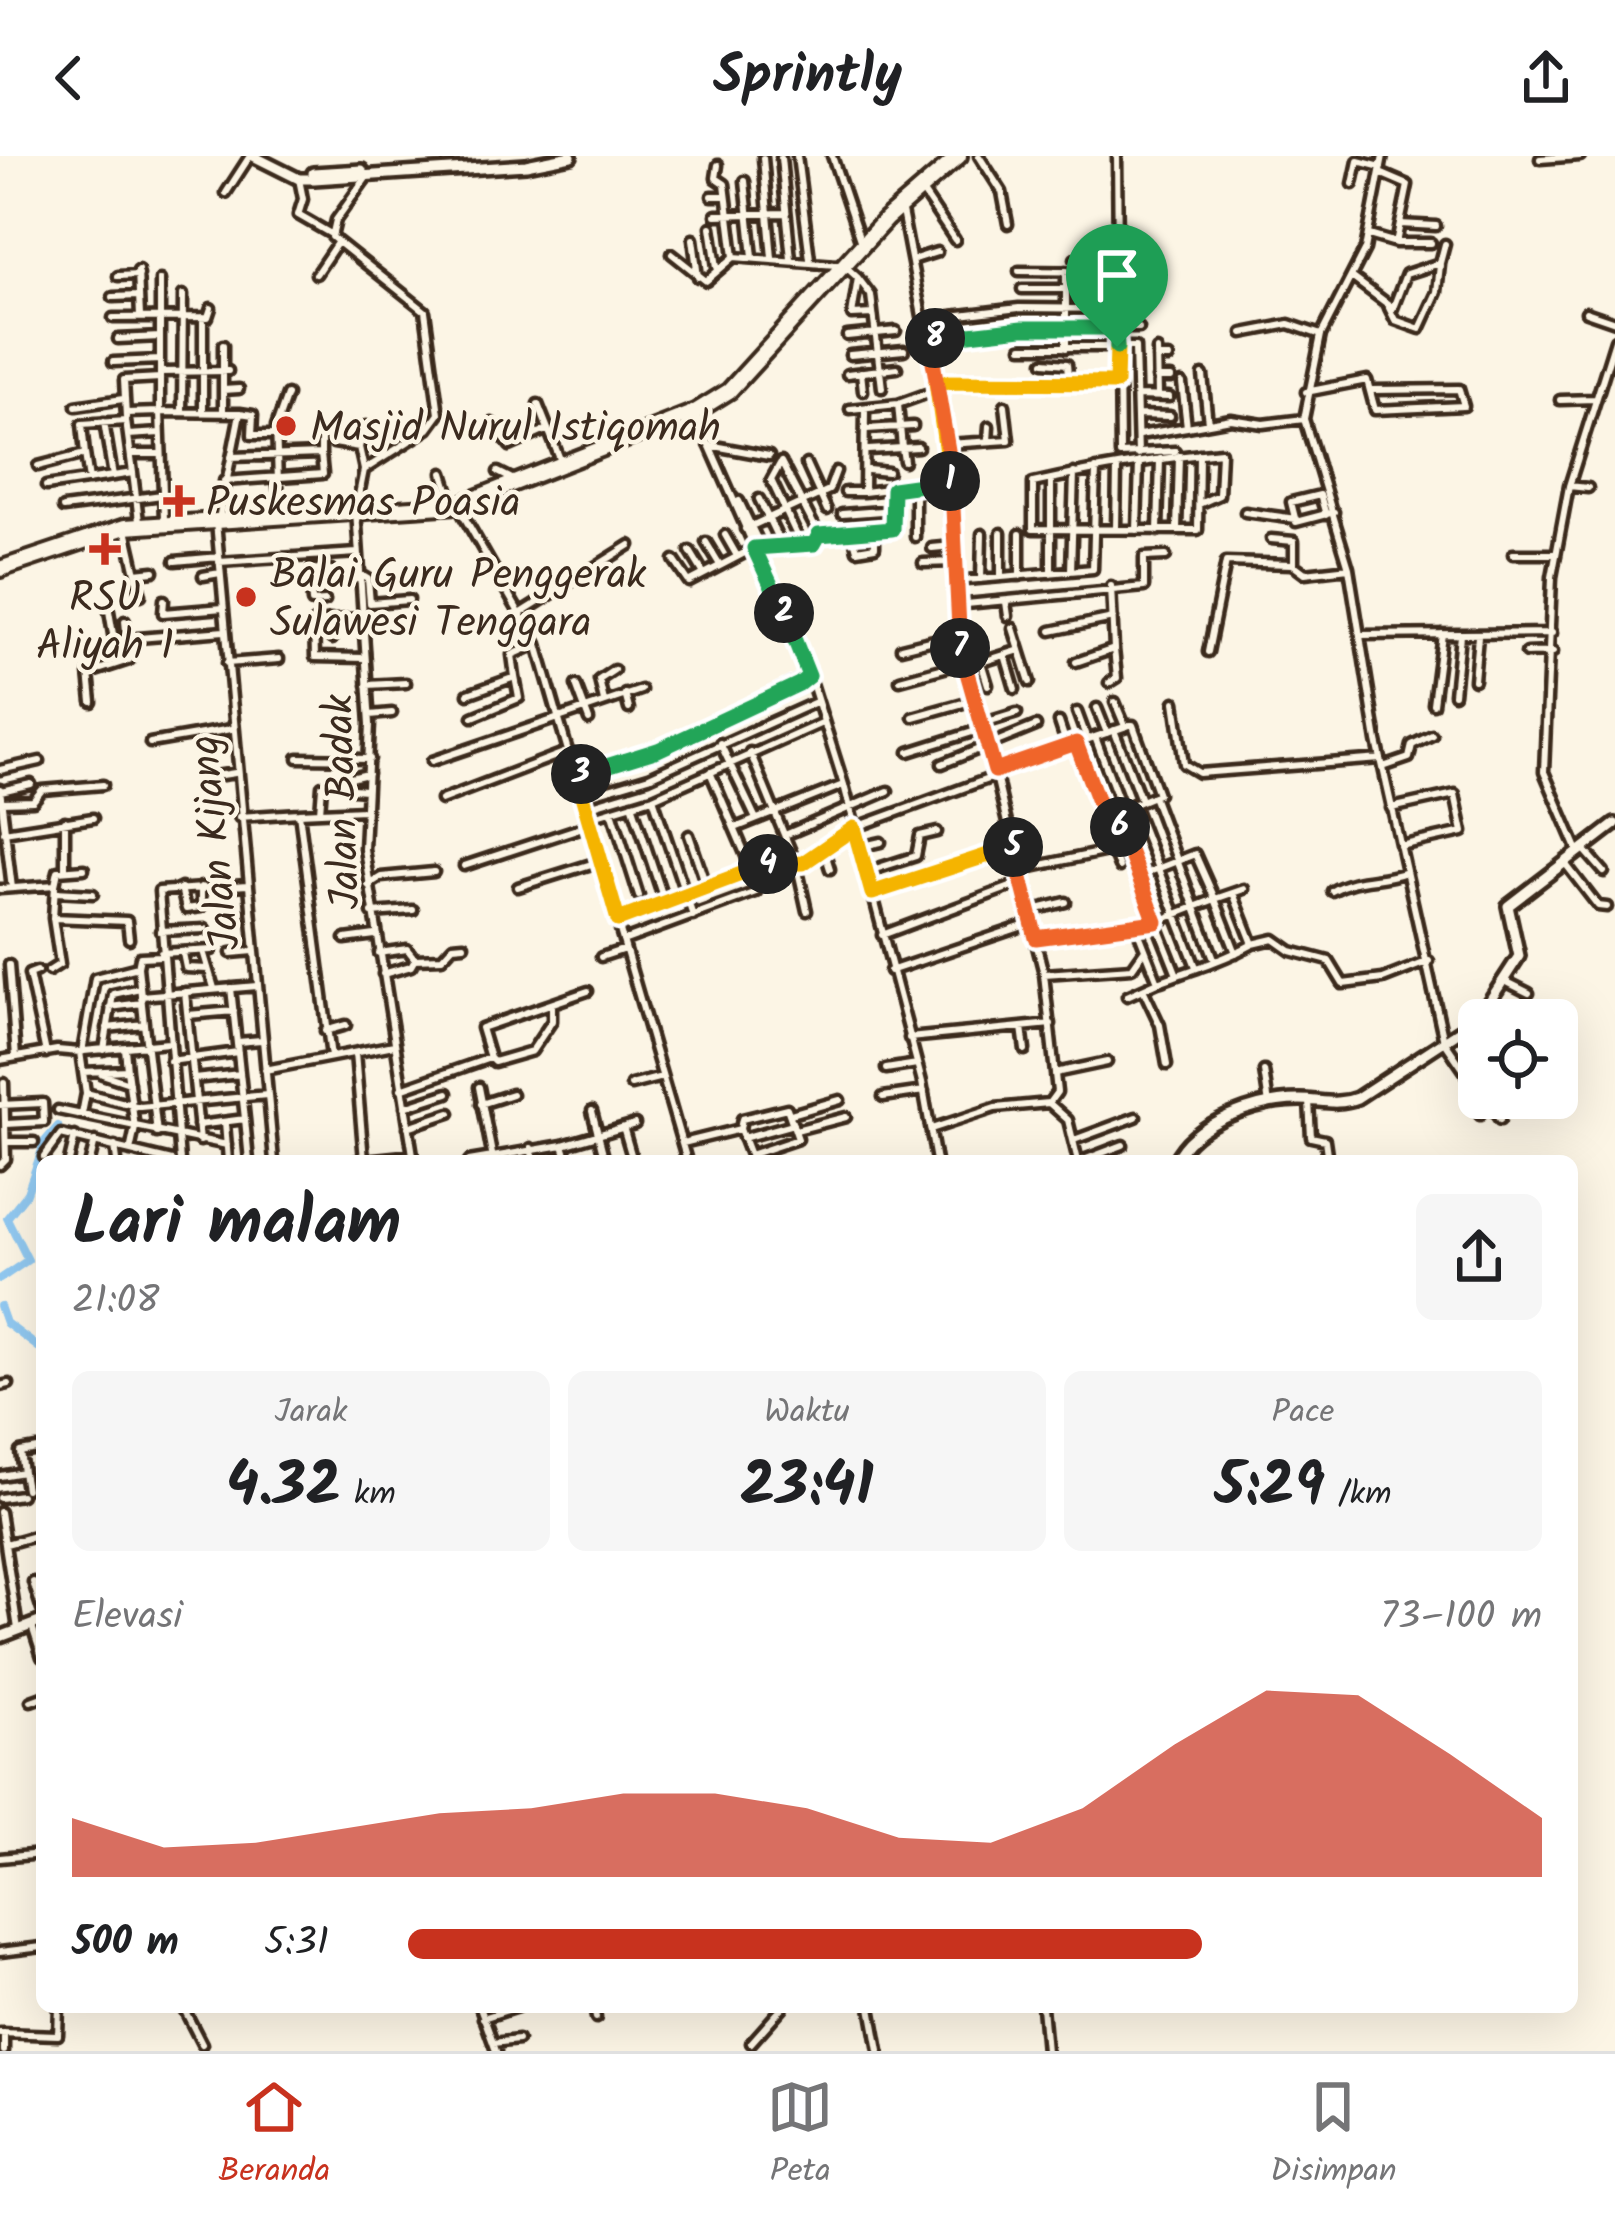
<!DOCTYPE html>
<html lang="id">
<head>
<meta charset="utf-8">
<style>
  :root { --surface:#fff; --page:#f6f6f6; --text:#202124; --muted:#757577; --line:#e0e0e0; --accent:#c8321e }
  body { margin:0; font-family:Kalam,sans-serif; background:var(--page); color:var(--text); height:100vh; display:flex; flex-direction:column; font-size:45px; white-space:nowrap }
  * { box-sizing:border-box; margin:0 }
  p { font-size:39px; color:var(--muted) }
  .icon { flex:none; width:66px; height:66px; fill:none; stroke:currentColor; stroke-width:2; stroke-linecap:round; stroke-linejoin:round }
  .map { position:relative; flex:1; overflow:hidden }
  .side { position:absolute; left:36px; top:999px; width:1542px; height:858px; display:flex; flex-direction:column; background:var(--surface); border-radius:18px; box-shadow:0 12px 48px #0002 }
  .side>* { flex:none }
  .buttons { position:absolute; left:1458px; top:843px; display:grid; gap:24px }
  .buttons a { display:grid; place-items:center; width:120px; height:120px; border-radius:18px; background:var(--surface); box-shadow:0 12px 48px #0002; font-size:60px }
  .pin { position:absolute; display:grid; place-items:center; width:102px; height:102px; color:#fff; margin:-123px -51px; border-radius:50% 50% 50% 0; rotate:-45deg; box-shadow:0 0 12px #0007 }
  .pin .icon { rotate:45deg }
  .km { position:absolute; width:60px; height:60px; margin:-30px; border-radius:50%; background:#222; color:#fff; font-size:33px; line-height:60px; text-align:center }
  .round { display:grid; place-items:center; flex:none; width:126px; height:126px; border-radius:18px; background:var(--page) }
  .summary { display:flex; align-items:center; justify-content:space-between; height:204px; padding:0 36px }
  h1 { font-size:66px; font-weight:700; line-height:90px }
  .figures { display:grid; grid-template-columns:repeat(3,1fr); gap:18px; height:204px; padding:12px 36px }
  .figures div { display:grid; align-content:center; border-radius:18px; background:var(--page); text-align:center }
  .figures b { font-size:60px; font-weight:700 }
  .figures small { font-size:33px; font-weight:400 }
  .figures p { font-size:33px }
  .chart { height:336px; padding:24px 36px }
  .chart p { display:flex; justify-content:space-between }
  .chart svg { width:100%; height:216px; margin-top:12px; fill:var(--accent); opacity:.7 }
  ul { padding:0 36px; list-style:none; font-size:39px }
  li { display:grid; grid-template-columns:192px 144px 1fr; align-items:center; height:90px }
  li i { height:30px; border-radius:15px; background:var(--accent) }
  header { display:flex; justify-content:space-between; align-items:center; height:156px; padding:0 36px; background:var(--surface); font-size:54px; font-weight:700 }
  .tab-bar { display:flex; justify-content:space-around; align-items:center; height:168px; border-top:3px solid var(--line); background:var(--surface); font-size:33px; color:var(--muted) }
  .tab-bar a { display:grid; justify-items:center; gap:6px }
  .tab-bar .current { color:var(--accent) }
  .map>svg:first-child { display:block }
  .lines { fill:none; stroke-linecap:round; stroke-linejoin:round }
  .river { stroke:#91c8f0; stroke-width:8 }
  .minor-casing { stroke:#3b2a1e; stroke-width:15 }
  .tertiary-casing { stroke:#3b2a1e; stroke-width:18 }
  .trunk-casing { stroke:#3b2a1e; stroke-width:22 }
  .minor { stroke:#fcf5e5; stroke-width:6 }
  .tertiary { stroke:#fcf5e5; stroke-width:9 }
  .trunk { stroke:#fcf5e5; stroke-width:14 }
  .split-1-casing { stroke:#fff; stroke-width:24 }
  .split-2-casing { stroke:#fff; stroke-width:24 }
  .split-3-casing { stroke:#fff; stroke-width:24 }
  .split-4-casing { stroke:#fff; stroke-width:24 }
  .split-5-casing { stroke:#fff; stroke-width:24 }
  .split-6-casing { stroke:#fff; stroke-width:24 }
  .split-7-casing { stroke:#fff; stroke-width:24 }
  .split-8-casing { stroke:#fff; stroke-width:24 }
  .split-9-casing { stroke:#fff; stroke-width:24 }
  .split-1 { stroke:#f5b400; stroke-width:15 }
  .split-2 { stroke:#22a559; stroke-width:15 }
  .split-3 { stroke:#22a559; stroke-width:15 }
  .split-4 { stroke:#f5b400; stroke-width:15 }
  .split-5 { stroke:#f5b400; stroke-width:15 }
  .split-6 { stroke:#f0652b; stroke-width:15 }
  .split-7 { stroke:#f0652b; stroke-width:15 }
  .split-8 { stroke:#f0652b; stroke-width:15 }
  .split-9 { stroke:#22a559; stroke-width:15 }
  .poi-dot { fill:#c8321e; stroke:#fcf5e5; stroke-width:4.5 }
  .labels { text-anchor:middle; stroke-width:9; stroke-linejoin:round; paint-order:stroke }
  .poi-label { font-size:42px; fill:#3b2a1e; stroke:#fcf5e5; text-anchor:start }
  .street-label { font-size:42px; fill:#3b2a1e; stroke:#fcf5e5 }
</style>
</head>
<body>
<header><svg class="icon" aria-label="back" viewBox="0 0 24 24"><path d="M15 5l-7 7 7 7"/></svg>Sprintly<svg class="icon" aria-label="share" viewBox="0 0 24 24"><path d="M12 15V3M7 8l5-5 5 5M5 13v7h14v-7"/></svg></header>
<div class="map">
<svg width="1615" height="1895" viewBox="0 0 1615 1895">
  <rect width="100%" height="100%" fill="#fcf5e5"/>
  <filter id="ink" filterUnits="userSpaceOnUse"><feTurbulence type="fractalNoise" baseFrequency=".00833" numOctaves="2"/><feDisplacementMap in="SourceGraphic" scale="24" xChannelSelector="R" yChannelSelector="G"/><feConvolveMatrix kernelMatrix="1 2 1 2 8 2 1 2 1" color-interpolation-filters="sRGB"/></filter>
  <g filter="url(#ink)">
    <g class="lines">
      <path class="river" d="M0,1123L28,1104L7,1062L27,1037L45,985L58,970
        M0,1150L6,1167L42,1194"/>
      <g class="minor-casing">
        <path id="minor" d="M797,0L810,103
          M832,0L860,84
          M979,0L1002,36L1008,68
          M1117,0L1120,298L1175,295
          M1383,0L1365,93L1321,179L1304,263L1349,412L1377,585L1444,885L1479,936
          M763,2L772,102
          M781,2L791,103
          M1540,3L1580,0
          M718,9L716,22L725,28L734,101
          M366,22L336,64L332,81L425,155L439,258L428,273L364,314L356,354L370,568L364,693L414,1005
          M299,23L303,43L298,59L331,78
          M745,25L753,101
          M1353,28L1358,5L1381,11
          M922,35L955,84
          M226,37L250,0
          M712,40H726
          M716,59L784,57
          M1400,68L1436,70
          M711,71L717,111
          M1369,79L1396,87L1408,29L1380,17
          M693,83L698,121
          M1396,87H1431
          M672,98L706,125L734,101L836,109
          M915,103L937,96
          M1075,103L1116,102
          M847,112L858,122L852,159L873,158
          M138,114L140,161
          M1019,115L1115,116
          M316,118L337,87
          M118,120L139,119
          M858,122L871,139L882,232
          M1353,122L1393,152L1406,118L1440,107L1445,88
          M1022,133H1115
          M113,141L139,140
          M1389,152L1395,164L1420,173L1437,136L1440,109
          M1586,156L1615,166
          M203,161V256
          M113,162L208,161L211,152
          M926,163L1019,152L1116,153
          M1243,177L1289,168L1321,179
          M847,180L896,175
          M929,182L1017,172H1139
          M118,183L160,181
          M223,189V255
          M1022,191H1135L1138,299
          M1066,192V115
          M1157,194L1158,240
          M850,199L904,194
          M1157,202H1169
          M113,206L160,204
          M1044,206L1067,208L1069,229
          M160,216L228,215
          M861,216L863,235
          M847,218L897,212
          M1203,219L1208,267
          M1157,222H1171
          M936,227H1116
          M1182,227L1187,271L1231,263L1263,268L1304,263
          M223,234L239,233
          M1306,236L1367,224L1375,254L1464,250L1459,233L1372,234
          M1138,240L1169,241
          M1560,244L1595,243
          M538,248L560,303
          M898,248L902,292L918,291
          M76,250L123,243
          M850,253L898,248L937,234
          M865,253L864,336L952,325
          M182,256L183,139
          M126,257L160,256V124
          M240,257L253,259L252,279H276
          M696,259L806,508L844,629L922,926L936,1005
          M1138,259L1170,260
          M126,261L124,224L160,222
          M104,266L113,320
          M492,267L510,290L548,273
          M867,273L913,270
          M321,278V298
          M128,279L160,277
          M1139,279L1187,271
          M988,285L989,270
          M334,287L359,291
          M948,288L1009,284L1005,249
          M709,289L769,300
          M868,294L902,292L904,305
          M85,298L82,268L126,265L133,317
          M131,298H161
          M806,308L827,354
          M38,310L85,298L89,324
          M364,314L359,291L366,270
          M868,314L888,316
          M498,316L512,323
          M443,317L452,346
          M224,325L323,318L321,298L231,301
          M46,330L133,317L139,365
          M1569,330L1588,332
          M845,336H864
          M759,343L781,389
          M739,345L761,391
          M1199,348L1219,339L1221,296C1157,302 1095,313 1033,327V373L1198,374L1199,298
          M63,352L162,339
          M459,352L537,488L687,1005
          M279,353L276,270L287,239
          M1245,356L1296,363
          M842,358L894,354
          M1326,359L1320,339L1291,346L1296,366L1334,356
          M164,363L160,256L240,257L220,358
          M216,366L274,1005
          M745,373L829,334L836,315
          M1116,373L1117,311
          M126,374L141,439
          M1137,374L1139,306
          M1177,374L1179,300
          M1158,375L1160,303
          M1001,377V421
          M1020,378V420
          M725,379L737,400
          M819,379L781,306L771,324L801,388L817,387L819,379L892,373L893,333
          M853,379L857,394L875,391V376
          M915,381V331
          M1271,383L1294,385V409
          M706,386L720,409
          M932,392L953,390
          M690,395L704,418
          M1513,398H1554
          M674,404L689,426L754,392L799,388
          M175,405L219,401
          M219,406L357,397
          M923,407L954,406
          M1071,415L1074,317
          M136,417L154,415
          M358,417L368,423L370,447L409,444
          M1051,417V323
          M203,420L220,417
          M981,423L982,378
          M955,425L1093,413L1096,313
          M311,430L312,413L331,414L333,424
          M164,444L163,457L223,452
          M325,445L312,446L311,430L358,423
          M1006,446L1008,460
          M956,449L1144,431V401L1166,400
          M109,455L114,484L224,475
          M523,456L630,389
          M360,462L314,466L315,501L364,502
          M330,464L332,483
          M1013,472L1030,526
          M1051,475L1113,462
          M1360,479L1552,477
          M901,492L958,478
          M1208,496L1226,406L1293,408L1305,417L1349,412
          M1526,497L1553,496
          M1005,499L1015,533
          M981,506L988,529
          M1076,506L1114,493L1111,430
          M227,507L279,503
          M966,511L1020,494
          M900,524L963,507
          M1474,524L1478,480
          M1109,527L1117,522L1114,493
          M367,529L406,527
          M576,529L589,564
          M468,538L515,521L512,499L537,488
          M625,538L629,553
          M1454,538L1460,479
          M604,545L599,524L614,514
          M92,546L89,517L129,504L125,465
          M1115,546L1125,570
          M1175,546L1184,608L1199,617L1381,603
          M1433,548L1442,478
          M1097,552L1107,577
          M1077,556L1087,583
          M370,559L392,557
          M473,561L519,542L515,521
          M913,561L974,544
          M1059,566L1067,590
          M981,568L1017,557
          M1114,574L1141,644
          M150,587L231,573
          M720,587L756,663
          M1076,587L1102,656L1122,653
          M750,596L797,710L854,672L996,620L961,500L951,312L901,50
          M909,596L982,573
          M298,602L370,603
          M432,605L641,534
          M942,608L1036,570
          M1383,611L1409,602L1412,589L1432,579
          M0,614L40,605
          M995,615L1130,569H1133L1158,638L1122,653L1095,581
          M710,616L752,714
          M576,619L658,594L808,520
          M203,622L235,617
          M337,625L368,618
          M0,633L12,732
          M353,633L366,634
          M1,635L31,628
          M1153,640L1215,805
          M582,641L649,621L816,546
          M653,642L693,760
          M441,644L569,595
          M2,646L33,645L42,634L103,629
          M632,648L665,747
          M1133,648L1196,811
          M1391,652L1455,638L1463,676L1400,690
          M612,655L639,740
          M1115,655L1139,720
          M320,656L322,630
          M239,661L299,657
          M587,662L653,642L822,567
          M735,672L843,629
          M4,676L93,662
          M689,679L707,732
          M785,679L888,635
          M859,691L881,686
          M1583,692L1604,716
          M824,694L830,713
          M1578,695L1544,616L1552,421L1569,330L1615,184
          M1195,698L1215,743L1156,766L1139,720Z
          M1564,706L1598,750L1607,751
          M464,710L589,669
          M65,714V665
          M1018,714L1108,695L1113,696L1119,711
          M866,716L916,700L920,680L937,676
          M55,729L58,715L84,713
          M368,729L381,721L434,716
          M223,730V746
          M518,731L601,705
          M181,732L186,753L201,751V731
          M0,733L55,729L53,762L127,765L129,783
          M1332,735C1358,720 1380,726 1406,716
          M55,736L93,738
          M872,737L1013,689
          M1029,755L1066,746
          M372,757L413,754
          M618,764L781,705L797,710L807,755
          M160,775L205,773
          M882,779L1021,727L996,620
          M1036,782L1136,770
          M345,783L375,779
          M623,785L756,736
          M1253,788L1274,783L1291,795L1329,805L1343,828L1383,823L1429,805
          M203,795L214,832
          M161,797L212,794
          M183,797L186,812L208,813
          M231,797L254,795
          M379,797L407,793L415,803
          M1236,797L1215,743L1244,733
          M601,801L625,793
          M9,809L16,901
          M138,811L144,867
          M37,815L29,818L46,897
          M49,815L60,808L53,762
          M890,815L1032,767
          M383,818L411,810L415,803L442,802L453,790L464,789
          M1044,818L1132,812L1144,795
          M1177,819L1156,766L1136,770L1158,826C1189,815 1224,804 1253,788L1233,737
          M1505,825L1529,837
          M1143,833L1160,869L1167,909
          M185,836L200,985
          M141,840L257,830
          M1127,840L1158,826
          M110,851L142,847
          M188,859L234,855
          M1022,871L1025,894
          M107,872L144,868L157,977
          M325,875L346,869
          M909,882L1051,868
          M238,886L261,884
          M125,892L127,914
          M104,894L113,838L140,832
          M84,895L168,887
          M82,896L95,822L138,811L140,801L161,800
          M355,897L364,1004
          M331,901L299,657L364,654
          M490,902L481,872L588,835
          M0,904L57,894L80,896L86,937L82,958
          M170,905L238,896
          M886,913L917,908
          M265,914L394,889
          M1264,915L1269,948
          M83,916L127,914L135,972L130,995
          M1055,917L1107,906
          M102,918L129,927
          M194,923L240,918
          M631,929L662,921
          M479,931L492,998
          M401,933L490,902L494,906L532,895L552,865V848
          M86,937L140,951L267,939
          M883,941L924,935
          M1485,942L1500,964
          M1309,945L1311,981L1325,984L1328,1005
          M1049,947L1068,964L1078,1005
          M481,948L512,938
          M0,949L43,947L44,966L6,968
          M405,951L448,937
          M58,954L227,989
          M592,955L605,1005
          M791,958L840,944
          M1480,959L1474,951L1482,942
          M245,963L249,1005
          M225,967L228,1005
          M198,969L245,963L231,832
          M408,971L450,957
          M931,973L995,952L1049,947L1057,936L1044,818L1021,727
          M624,974L633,1005
          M796,974L846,961
          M743,982L793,968
          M1074,984L1136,961
          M7,986H34
          M683,987L740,973L750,999L798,983L787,952L742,963L740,973
          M563,989L568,1005
          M115,990L117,1005
          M531,992L534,1005
          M44,1001L61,978L172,1005
          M69,1005L75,980
          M90,1005L95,985
          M180,1005L159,735L247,729
          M355,1005L413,999
          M469,1005L563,989L635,968
          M1081,1005L1123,989
          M0,1009L6,1003L4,927
          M0,1230L9,1228
          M23,1316L26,1333
          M0,1320L23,1316L20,1296L37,1293L42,1300
          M0,1342L21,1339
          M0,1356L18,1473
          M6,1388L42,1378
          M33,1426L42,1454
          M32,1470L42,1501
          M31,1545L42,1541
          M0,1702L42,1698
          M0,1796L42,1791
          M183,1851L202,1888
          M480,1851L496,1895
          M594,1851L596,1862
          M871,1851L879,1895
          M1042,1851L1046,1895
          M483,1862L517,1851
          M0,1877L58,1879L59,1851
          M493,1887L518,1884
          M751,1887L783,1851
          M4,1895V1877"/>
      </g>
      <g class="tertiary-casing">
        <path id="tertiary" d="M253,0L299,23H314L526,9L571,0
          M313,17L362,14
          M1175,1005C1194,965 1259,944 1300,944C1321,944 1337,950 1357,942L1478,863L1519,800L1508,750L1615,668
          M0,1481L42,1465"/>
      </g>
      <g class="trunk-casing">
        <path id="trunk" d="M0,413L125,371L458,349L695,256L729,235L886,63L959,0"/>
      </g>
      <use href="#minor" class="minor"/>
      <use href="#tertiary" class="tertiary"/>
      <use href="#trunk" class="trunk"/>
    </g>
  </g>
  <g class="lines" filter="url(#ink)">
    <g class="split-1-casing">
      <path id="split-1" d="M950,325L936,226L1116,227L1117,191"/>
    </g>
    <g class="split-2-casing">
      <path id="split-2" d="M784,457L754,392L814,388L819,379L892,373L893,333L950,325"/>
    </g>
    <g class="split-3-casing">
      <path id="split-3" d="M581,618L658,594L799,528L809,520L784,457"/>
    </g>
    <g class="split-4-casing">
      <path id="split-4" d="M581,618L576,619L618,764L768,708"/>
    </g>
    <g class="split-5-casing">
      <path id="split-5" d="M768,708L803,707L854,672L872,737L1013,691"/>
    </g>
    <g class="split-6-casing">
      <path id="split-6" d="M1013,691L1036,782L1156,766L1120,671"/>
    </g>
    <g class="split-7-casing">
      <path id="split-7" d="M960,492L995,615L1076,587L1102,656H1115L1120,671"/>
    </g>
    <g class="split-8-casing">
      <path id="split-8" d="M935,182H929L951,312L960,492"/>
    </g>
    <g class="split-9-casing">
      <path id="split-9" d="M935,182L1022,172H1116L1117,191"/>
    </g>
    <use href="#split-1" class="split-1"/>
    <use href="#split-2" class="split-2"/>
    <use href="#split-3" class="split-3"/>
    <use href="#split-4" class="split-4"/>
    <use href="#split-5" class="split-5"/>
    <use href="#split-6" class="split-6"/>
    <use href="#split-7" class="split-7"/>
    <use href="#split-8" class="split-8"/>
    <use href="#split-9" class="split-9"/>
  </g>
  <g class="poi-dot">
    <circle cx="286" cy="270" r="12"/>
    <path d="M173 327h12v12h12v12h-12v12h-12v-12h-12v-12h12z"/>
    <path d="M99 375h12v12h12v12h-12v12h-12v-12h-12v-12h12z"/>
    <circle cx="246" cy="441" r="12"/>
  </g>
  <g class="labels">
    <g class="poi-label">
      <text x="310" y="285">Masjid Nurul Istiqomah</text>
      <text x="206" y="360">Puskesmas Poasia</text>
      <text x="270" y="432">Balai Guru Penggerak<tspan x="270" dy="48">Sulawesi Tenggara</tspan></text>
      <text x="105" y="455" text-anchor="middle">RSU<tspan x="105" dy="48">Aliyah 1</tspan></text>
    </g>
    <g class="street-label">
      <text transform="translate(340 646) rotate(-92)" y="15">Jalan Badak</text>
      <text transform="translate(213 687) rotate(-96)" y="15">Jalan Kijang</text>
    </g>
  </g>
</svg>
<div class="buttons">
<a><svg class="icon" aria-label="locate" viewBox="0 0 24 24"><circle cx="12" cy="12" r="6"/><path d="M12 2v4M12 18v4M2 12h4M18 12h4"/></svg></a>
</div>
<div class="pin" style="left:1117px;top:191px;background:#1e9e55"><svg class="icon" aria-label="arrive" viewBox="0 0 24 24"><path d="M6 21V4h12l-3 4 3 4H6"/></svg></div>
<b class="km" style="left:950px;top:325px">1</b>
<b class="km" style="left:784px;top:457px">2</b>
<b class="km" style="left:581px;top:618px">3</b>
<b class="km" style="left:768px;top:708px">4</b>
<b class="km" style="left:1013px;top:691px">5</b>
<b class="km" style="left:1120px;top:671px">6</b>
<b class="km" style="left:960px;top:492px">7</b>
<b class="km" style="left:935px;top:182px">8</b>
<section class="side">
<div class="summary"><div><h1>Lari malam</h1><p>21:08</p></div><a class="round"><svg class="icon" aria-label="share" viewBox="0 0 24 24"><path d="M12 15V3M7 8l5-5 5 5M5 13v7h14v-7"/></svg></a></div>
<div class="figures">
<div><p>Jarak</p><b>4.32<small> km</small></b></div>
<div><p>Waktu</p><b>23:41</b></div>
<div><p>Pace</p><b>5:29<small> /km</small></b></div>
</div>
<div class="chart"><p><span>Elevasi</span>73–100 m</p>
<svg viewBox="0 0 160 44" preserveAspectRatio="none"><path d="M0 44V32L10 38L20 37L30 34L40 31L50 30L60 27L70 27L80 30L90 36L100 37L110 30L120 17L130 6L140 7L150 19L160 32V44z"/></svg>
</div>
<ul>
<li><b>500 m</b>5:31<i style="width:70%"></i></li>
</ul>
</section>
</div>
<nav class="tab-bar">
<a class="current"><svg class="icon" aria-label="home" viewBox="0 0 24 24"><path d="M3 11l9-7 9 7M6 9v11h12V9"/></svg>Beranda</a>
<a><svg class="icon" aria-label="map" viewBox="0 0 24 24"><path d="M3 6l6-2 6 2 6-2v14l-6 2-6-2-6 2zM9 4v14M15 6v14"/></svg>Peta</a>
<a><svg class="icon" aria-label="saved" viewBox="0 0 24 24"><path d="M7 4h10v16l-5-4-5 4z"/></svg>Disimpan</a>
</nav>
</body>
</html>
